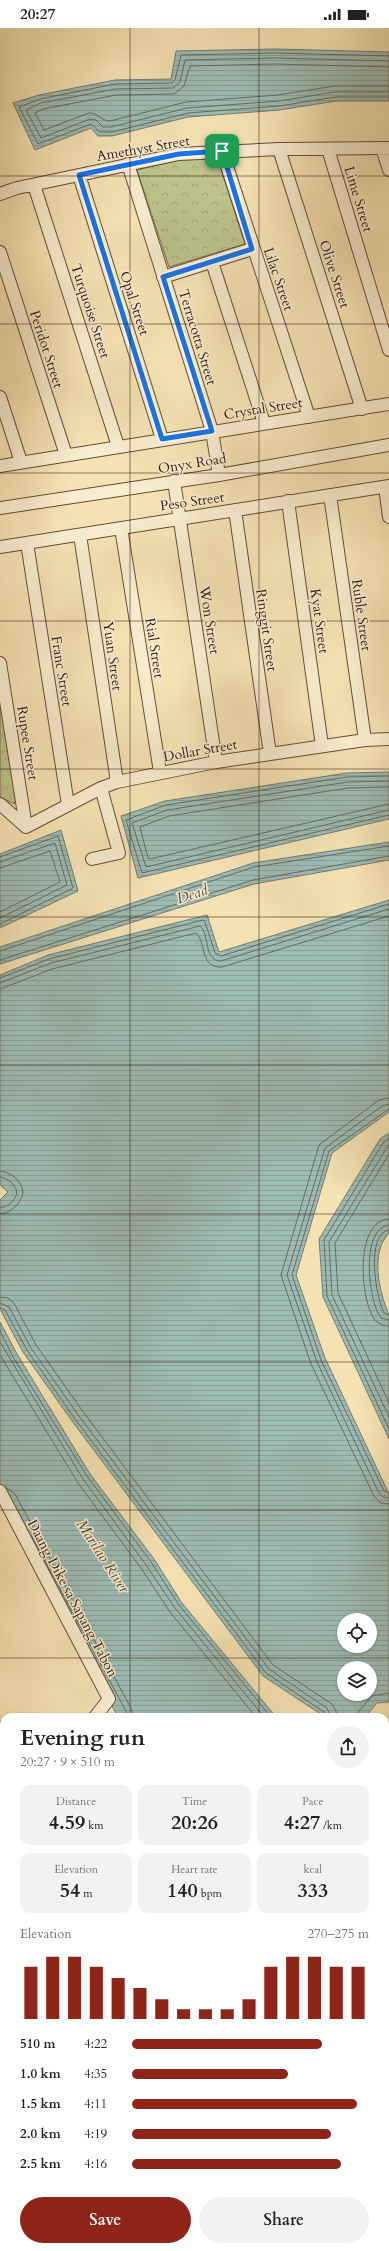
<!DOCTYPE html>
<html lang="en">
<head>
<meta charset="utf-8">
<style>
  :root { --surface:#fff; --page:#f2f2f2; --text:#202124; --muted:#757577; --accent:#8f2418 }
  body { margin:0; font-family:Cardo,serif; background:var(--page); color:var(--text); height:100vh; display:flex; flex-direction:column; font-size:15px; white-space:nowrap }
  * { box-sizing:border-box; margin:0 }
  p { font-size:13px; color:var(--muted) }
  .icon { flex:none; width:22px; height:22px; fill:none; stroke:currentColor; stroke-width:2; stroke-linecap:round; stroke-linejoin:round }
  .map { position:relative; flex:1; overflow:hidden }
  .side { position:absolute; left:0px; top:1685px; width:389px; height:538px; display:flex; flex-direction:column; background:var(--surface); border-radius:12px 12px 0 0; box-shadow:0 1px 3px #0004 }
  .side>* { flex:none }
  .fabs { position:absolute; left:337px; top:1585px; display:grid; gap:8px }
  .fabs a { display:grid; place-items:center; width:40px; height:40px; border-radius:50%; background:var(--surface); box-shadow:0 1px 3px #0004; font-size:20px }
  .pin { position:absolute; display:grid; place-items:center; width:34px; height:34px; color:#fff; margin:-17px; border-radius:8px; box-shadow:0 2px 6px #0006 }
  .round { display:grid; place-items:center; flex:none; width:42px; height:42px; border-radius:21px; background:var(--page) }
  .summary { display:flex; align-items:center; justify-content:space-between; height:68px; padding:0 20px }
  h1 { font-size:22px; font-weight:700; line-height:30px }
  .metrics { display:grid; grid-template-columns:repeat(3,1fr); gap:6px; height:68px; padding:4px 20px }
  .metrics div { display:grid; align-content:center; border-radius:10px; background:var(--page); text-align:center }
  .metrics b { font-size:20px; font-weight:700 }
  .metrics small { font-size:11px; font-weight:400 }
  .metrics p { font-size:11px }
  .chart { height:112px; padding:8px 20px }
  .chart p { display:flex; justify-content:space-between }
  .chart svg { width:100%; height:72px; margin-top:4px; stroke:var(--accent); stroke-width:6 }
  .primary-button { display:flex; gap:8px; margin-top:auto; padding:8px 20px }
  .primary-button a { flex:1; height:46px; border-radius:24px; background:var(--accent); color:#fff; font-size:16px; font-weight:700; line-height:46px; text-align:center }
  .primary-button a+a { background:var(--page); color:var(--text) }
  ul { padding:0 20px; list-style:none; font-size:13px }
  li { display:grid; grid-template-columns:64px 48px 1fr; align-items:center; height:30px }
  li i { height:10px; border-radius:5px; background:var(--accent) }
  .status { display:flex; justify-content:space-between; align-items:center; height:28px; padding:0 20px; background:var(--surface); direction:ltr }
  .status svg { height:11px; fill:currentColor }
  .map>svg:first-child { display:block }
  .park { fill:url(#park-crowns); stroke:#786f4e }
  .water { fill:url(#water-rules); stroke:#737c73; fill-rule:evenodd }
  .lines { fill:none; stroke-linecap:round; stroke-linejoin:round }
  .shore { stroke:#686c62; stroke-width:1 }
  .stream { stroke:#737c73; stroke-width:3.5 }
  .minor-casing { stroke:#644d3a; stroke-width:14 }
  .minor { stroke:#f8ecce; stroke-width:12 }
  .route-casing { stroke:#fff; stroke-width:8 }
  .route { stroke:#1a73e8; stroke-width:5 }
  .grid { fill:none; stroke:#331b11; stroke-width:1; stroke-opacity:0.55 }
  .labels { text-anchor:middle; stroke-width:3; stroke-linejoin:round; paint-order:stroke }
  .street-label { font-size:14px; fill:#331b11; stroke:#f8ecce }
  .water-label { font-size:15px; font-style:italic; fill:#534b42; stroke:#f8ecce }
</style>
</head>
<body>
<div class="status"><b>20:27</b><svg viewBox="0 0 49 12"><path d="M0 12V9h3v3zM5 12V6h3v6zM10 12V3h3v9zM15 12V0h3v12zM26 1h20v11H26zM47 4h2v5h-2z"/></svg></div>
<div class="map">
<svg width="389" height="2223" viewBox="0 0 389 2223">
  <defs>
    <pattern id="park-crowns" width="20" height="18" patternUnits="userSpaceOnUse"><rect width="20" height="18" fill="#bdc38b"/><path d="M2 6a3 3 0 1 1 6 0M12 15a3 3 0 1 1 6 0" fill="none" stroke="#a3a777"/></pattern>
    <pattern id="water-rules" width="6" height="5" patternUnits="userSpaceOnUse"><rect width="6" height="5" fill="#9dbcb4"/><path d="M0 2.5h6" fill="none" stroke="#88a19a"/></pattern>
  </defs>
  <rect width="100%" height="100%" fill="#f5e2b3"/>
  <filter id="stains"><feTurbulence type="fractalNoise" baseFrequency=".005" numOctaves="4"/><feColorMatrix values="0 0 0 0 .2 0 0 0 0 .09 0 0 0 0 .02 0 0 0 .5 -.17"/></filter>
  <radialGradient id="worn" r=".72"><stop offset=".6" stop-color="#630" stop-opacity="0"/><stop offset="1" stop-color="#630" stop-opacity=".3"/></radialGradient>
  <path class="park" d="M217,129L245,216L169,239L137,142L179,132Z
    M0,664L17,768L14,776L0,769Z"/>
  <path class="water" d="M275,21L389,24V73H336L280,82L188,89L112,108H98L91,100L35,122L13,75L39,67L115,52L171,51L176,23Z
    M389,744V791L138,850L121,788L165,773L347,745Z
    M61,802L78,863L0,900V826Z
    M389,814V832L254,856L0,936V919L253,835Z
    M389,872V1084L332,1125L296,1247L325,1330L389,1466V1674L377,1675L365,1689H325L263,1648L72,1393L23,1324L0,1281V1172L8,1164L0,1157V947L48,927L207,887L219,924ZM344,1592H370V1618H344ZM344,1640H370V1666H344Z
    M389,1105V1205C370,1224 379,1264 389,1287V1411L323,1269L319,1211L380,1111Z
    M0,1294L17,1326L90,1446L154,1531L182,1575L276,1689H118L0,1470Z
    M0,1737H4V1858L0,1852Z
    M385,1782L389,1786V1860L385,1858Z
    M389,1914V1940L385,1941V1916Z
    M389,1949V2214H385V1950Z
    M4,1965V2157L0,2160V1969Z"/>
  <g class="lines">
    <path class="shore" d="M389,28L275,25L181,27L175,52L172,55L115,56L40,71L19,79L38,116L91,96L100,104H112L188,85L279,78L336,69H389
      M389,33L275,30L185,32L180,54L173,60L115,61L41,75L26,82L41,110L90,91L96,92L103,99H111L187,80L279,73L335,64H389
      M389,39L275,36L190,38L184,58L174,66L116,67L43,81L35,85L44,102L89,85C98,85 102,93 110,93L186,74L278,67L335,58H389
      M389,748L347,749L166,777L126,792L142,845L389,787
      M389,753L348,754L167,782L132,795L146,839L389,782
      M389,759L348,760L169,788L140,799L148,830L150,831L389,776
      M0,829L58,808L73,860L0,896
      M0,834L55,815L67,857L0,890
      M0,840L50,823L60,854L0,884
      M0,923L254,839L389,818
      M0,932L253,852L389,828
      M0,950L49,931L203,892L205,894L215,925L221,928L389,876
      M0,955L51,935L200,898C210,906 203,933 221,933L389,881
      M0,961L52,941L196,905C207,915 199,940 222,939L389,888
      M389,1070L379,1072L319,1117L281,1247L311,1336L374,1468L381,1475L389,1476
      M389,1076L382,1078L325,1120L287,1247L317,1334L379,1465L383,1469L389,1470
      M389,1081L329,1123L292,1247L321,1332L384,1463L389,1465
      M389,1110L383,1115L324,1212L327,1268L389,1401
      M389,1116L329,1214L332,1267L389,1389
      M389,1126L335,1215L338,1265L389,1375
      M0,1143C11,1144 22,1153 23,1164C22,1175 11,1185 0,1186
      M0,1149C8,1150 15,1156 17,1164C16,1172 8,1179 0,1180
      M389,1191C354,1192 360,1273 375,1292C379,1296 384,1298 389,1298
      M389,1197C360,1199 368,1274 381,1290L389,1292
      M389,1202C365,1205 376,1271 384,1285L389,1287
      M0,1269L8,1270L14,1275L36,1317L84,1385L273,1637L332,1676L336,1683L337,1689
      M0,1275L9,1279L31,1320L79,1388L269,1641L327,1680L331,1689
      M0,1280L5,1282L27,1322L75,1391L266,1645L324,1684L326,1689
      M0,1303L13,1329L87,1448L151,1534L179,1577L271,1689
      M0,1314L83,1451L146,1537L175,1580L264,1689
      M0,1327L78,1455L141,1540L170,1584L256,1689
      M4,1458L15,1466L131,1680L133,1689
      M31,1507L126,1683L127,1689
      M357,1689L359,1683L372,1668L389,1665"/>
    <path class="stream" d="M0,1716H4"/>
    <g class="minor-casing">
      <path id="minor" d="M382,120L389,142
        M279,121L362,381
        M328,121L389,322
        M222,123L309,389
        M128,136L212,403L219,447
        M79,147L162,411
        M34,157L118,418
        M0,166L17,160L179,126L279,121L389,120
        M0,224L66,427
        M212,234L264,395
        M163,249L252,221
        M0,369L21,434
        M0,438L389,376
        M174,453L216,734
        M385,459L389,489
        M330,467L365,712
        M288,473L322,718
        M0,480L219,447L389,417
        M235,482L270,726
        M121,500L160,744
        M80,507L117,754
        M27,515L68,777
        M0,519L389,458
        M0,635L26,799
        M0,776L26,799
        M26,799L101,760L117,754L216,734L365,712L389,711
        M92,831L119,825L101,760
        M0,1463L109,1671L95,1689
        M0,1700H4"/>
    </g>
    <use href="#minor" class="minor"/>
  </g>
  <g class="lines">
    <g class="route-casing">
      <path id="route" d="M222,123L252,221L163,249L212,403L162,411L79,147L179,126Z"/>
    </g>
    <use href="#route" class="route"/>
  </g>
  <path class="grid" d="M130,0V1689M259,0V1689M0,148H389M0,296H389M0,445H389M0,593H389M0,741H389M0,889H389M0,1037H389M0,1186H389M0,1334H389M0,1482H389M0,1630H389M0,1778H4M385,1778H389M0,1927H4M385,1927H389M0,2075H4M385,2075H389M130,2219V2223M259,2219V2223"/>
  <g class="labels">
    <g class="street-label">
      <text transform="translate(143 120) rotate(-10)" y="5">Amethyst Street</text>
      <text transform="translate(359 171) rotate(73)" y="5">Lime Street</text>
      <text transform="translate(335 246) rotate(72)" y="5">Olive Street</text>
      <text transform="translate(279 251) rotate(71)" y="5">Lilac Street</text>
      <text transform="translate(135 275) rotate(72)" y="5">Opal Street</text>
      <text transform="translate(91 283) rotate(72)" y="5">Turquoise Street</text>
      <text transform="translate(198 309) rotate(73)" y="5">Terracotta Street</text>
      <text transform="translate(47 321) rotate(72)" y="5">Peridot Street</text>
      <text transform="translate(263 380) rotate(-9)" y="5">Crystal Street</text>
      <text transform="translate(192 435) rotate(-9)" y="5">Onyx Road</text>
      <text transform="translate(192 473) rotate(-8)" y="5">Peso Street</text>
      <text transform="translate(362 587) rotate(82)" y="5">Ruble Street</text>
      <text transform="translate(210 592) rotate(81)" y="5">Won Street</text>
      <text transform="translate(320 593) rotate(82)" y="5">Kyat Street</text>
      <text transform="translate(267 602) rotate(82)" y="5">Ringgit Street</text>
      <text transform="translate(155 620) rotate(81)" y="5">Rial Street</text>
      <text transform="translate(113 628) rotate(82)" y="5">Yuan Street</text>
      <text transform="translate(62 643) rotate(81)" y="5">Franc Street</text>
      <text transform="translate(28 715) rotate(81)" y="5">Rupee Street</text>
      <text transform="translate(200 722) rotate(-10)" y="5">Dollar Street</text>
      <text transform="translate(73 1570) rotate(62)" y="5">Daang Dike sa Sapang Tabon</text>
    </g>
    <g class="water-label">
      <text transform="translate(192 866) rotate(-18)" y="5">Dead</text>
      <text transform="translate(103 1528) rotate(57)" y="5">Marilao River</text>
    </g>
  </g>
  <rect width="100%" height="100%" filter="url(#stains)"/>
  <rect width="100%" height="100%" fill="url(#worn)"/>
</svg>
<div class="fabs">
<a><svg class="icon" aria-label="locate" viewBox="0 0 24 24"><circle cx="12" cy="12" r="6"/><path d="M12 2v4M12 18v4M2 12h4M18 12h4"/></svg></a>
<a><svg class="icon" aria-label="layers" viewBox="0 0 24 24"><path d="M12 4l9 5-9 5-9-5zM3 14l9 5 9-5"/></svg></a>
</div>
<div class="pin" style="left:222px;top:123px;background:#1e9e55"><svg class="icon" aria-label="arrive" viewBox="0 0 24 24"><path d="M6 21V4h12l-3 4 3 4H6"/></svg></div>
<section class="side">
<div class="summary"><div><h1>Evening run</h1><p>20:27 · 9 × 510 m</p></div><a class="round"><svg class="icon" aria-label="share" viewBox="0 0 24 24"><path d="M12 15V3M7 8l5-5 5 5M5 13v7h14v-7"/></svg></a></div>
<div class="metrics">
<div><p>Distance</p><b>4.59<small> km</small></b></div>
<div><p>Time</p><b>20:26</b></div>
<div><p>Pace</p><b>4:27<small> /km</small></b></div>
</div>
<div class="metrics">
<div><p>Elevation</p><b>54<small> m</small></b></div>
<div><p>Heart rate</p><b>140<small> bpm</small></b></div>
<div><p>kcal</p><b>333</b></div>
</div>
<div class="chart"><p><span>Elevation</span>270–275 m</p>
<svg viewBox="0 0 160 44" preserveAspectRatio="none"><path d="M5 44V12M15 44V6M25 44V6M35 44V12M45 44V19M55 44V25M65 44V32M75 44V38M85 44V38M95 44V38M105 44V32M115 44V12M125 44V6M135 44V6M145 44V12M155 44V12"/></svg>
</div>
<ul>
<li><b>510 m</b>4:22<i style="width:80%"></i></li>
<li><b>1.0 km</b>4:35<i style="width:66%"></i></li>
<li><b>1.5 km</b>4:11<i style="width:95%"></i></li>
<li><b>2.0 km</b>4:19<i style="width:84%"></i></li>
<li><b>2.5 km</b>4:16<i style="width:88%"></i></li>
</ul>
<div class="primary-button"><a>Save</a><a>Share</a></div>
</section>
</div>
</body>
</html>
